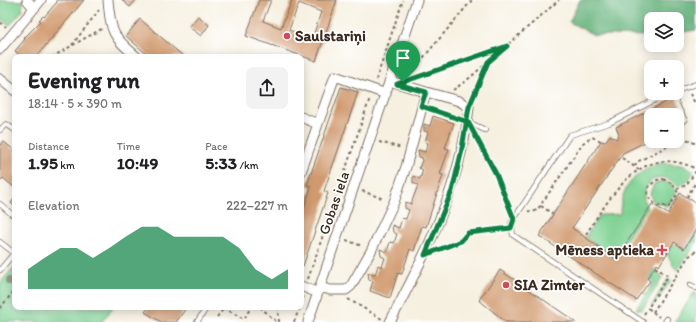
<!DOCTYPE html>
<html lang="en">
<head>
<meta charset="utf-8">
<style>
  :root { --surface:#fff; --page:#f2f2f2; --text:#202124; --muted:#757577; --accent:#0b8043 }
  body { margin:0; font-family:Itim,sans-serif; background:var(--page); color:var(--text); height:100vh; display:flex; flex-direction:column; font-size:15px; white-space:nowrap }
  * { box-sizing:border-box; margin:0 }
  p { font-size:13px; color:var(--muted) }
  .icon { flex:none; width:22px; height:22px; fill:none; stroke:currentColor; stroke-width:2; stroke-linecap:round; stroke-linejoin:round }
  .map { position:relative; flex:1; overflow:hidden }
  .details { position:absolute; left:12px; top:54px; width:292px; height:256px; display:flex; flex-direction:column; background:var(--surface); border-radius:8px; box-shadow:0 2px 10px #0003 }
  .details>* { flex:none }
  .buttons { position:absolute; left:644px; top:12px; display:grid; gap:8px }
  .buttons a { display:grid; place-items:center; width:40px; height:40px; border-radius:8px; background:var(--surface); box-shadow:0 2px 10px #0003; font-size:20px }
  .pin { position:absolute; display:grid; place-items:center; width:34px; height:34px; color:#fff; margin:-41px -17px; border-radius:50% 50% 50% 0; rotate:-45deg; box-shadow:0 0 4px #0007 }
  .pin .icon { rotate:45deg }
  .round { display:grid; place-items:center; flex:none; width:42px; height:42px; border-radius:8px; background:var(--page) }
  .headline { display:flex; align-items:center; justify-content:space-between; height:68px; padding:0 16px }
  h1 { font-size:22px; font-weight:700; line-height:30px }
  .figures { display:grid; grid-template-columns:repeat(3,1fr); gap:6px; height:68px; padding:4px 16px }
  .figures div { display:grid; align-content:center }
  .figures b { font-size:17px; font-weight:700 }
  .figures small { font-size:11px; font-weight:400 }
  .figures p { font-size:11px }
  .chart { height:112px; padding:8px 16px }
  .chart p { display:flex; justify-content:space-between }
  .chart svg { width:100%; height:72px; margin-top:4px; fill:var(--accent); opacity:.7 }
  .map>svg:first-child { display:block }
  .green { fill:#7ed193; stroke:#5c7e58 }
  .forest { fill:#66b37d; stroke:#506e4e }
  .building { fill:#d09a6e; fill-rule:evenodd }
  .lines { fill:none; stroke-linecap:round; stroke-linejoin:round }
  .lane-casing { stroke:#7c6f62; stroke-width:6 }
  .street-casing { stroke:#7c6f62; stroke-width:11 }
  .path { stroke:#7c6f62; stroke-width:2; stroke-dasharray:3 3; stroke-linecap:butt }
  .lane { stroke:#fff; stroke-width:4.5 }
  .street { stroke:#fff; stroke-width:9 }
  .tree { fill:#9a9f89 }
  .route-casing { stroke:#fff; stroke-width:8 }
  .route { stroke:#0b8043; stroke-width:5 }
  .poi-dot { fill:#d1495b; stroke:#fff; stroke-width:1.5 }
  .labels { text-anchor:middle; stroke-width:3.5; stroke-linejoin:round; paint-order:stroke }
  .poi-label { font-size:15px; font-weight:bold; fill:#3b2a1e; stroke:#fff; text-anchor:start }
  .street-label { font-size:15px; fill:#3b2a1e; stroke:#fff }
</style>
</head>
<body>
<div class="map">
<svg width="696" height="322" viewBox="0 0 696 322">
  <rect width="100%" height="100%" fill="#fff"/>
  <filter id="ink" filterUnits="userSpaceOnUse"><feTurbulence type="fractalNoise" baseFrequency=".025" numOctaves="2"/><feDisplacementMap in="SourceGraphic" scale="8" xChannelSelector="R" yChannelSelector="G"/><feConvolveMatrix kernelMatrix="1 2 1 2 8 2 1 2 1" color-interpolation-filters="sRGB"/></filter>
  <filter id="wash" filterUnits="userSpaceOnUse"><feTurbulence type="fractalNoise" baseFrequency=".012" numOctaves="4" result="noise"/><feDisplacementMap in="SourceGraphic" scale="16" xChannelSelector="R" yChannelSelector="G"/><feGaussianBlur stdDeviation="0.9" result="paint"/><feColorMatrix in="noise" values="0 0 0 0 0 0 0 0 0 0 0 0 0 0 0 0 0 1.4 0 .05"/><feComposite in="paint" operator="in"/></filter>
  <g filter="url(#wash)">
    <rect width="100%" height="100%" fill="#f6f0e0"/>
    <path class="green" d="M0,0L23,1L22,11L9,26L0,18Z
      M661,163L682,165L693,170C692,179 685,183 677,186C661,166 635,185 647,208L614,258L585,237L600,215L620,214C620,187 636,171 661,163Z
      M663,181L672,184L676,193L667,207L660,202L658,204L652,200L650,193L654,184Z
      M696,233V243L678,270L675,268L667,254L674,244L685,250Z
      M15,266V307H113L102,322H0V283Z
      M654,269L663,277L642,310L636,309L654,282L648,278Z
      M668,279L671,281L653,306L652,304Z
      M696,292V322H674L693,294Z"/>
    <path class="forest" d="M580,0H696V30L677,33V19H651V36L594,35L569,22Z"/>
    <g id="blocks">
      <path class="building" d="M56,0H84L36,57H22L15,51L25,39L24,38L41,21L39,20L43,16L44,17L57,2Z
        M122,0H136L130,7Z
        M259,0H271L263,21L281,28L292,0H337L316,61L246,36ZM299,3L321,12L312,39L289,30Z
        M198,16L209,25L201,36L189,27Z
        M140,19L184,57H150L126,36Z
        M341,87L358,92L324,191L328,193L303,266L301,265V217L311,187L307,185Z
        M676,97L688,121L677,127V115H651V139L623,153L572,228L616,259L652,204L668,214L680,193L696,203V230L684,249L674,242L659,266L657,264L647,278L650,281L636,300L539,236L601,141L605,142L610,135L616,139L619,134L616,127Z
        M433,116L454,123L445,148L449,149L440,174L443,175L426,227L422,226L414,251L410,249L402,274L398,273L390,298L370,291L373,281L369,280L368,273L375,275L378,265L382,267L385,258L381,256L380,249L387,252L390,242L394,243L397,234L393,232L392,225L399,228L402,218L406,219L409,210L405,208V202L411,204L418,185L413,183V176L420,179L423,170L419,168L423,158L419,157L418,150L425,152L428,143L425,142L428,132L424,131V124L430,126Z
        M3,141L15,151V188L3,178L0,181V145Z
        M15,198V207L11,203Z
        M500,270L576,322H506L479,300Z
        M149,307H187L176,322H161L145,312Z"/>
    </g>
  </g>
  <g filter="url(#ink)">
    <use href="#blocks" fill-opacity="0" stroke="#7c6f62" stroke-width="1"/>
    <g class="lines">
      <g class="lane-casing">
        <path id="lane" d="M677,91L696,84
          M468,122L485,130
          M0,130L6,124L15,130
          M0,204L15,217
          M0,242L14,253
          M0,270L15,252
          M690,285L696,288
          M197,322L207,307
          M643,322L513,235L511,223L570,135L609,123L669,93
          M665,322L667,319"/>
      </g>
      <g class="street-casing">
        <path id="street" d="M27,0L34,8
          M108,0C111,33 112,36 137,57
          M0,49L41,0
          M0,79L15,91
          M301,117L318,124L301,172
          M318,124L335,76L386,94
          M301,286L318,293
          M320,287L330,290H346L351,286L371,251L394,202L406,167L426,92L390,81
          M308,322L417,0
          M390,322C426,254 461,185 469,107L459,101L426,92"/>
      </g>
      <path class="path" d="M0,22L6,27
        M72,45L99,10
        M52,57L103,28
        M408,76L472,0
        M414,78L506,46
        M376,80L403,0
        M453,90L466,81L559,0
        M690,94L696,105
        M472,99L487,64
        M432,109L458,119
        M475,136L496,174L510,210
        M379,142L402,148
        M622,158L639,170
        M635,166L637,162L681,139L689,140L696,144
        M663,179L673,184L678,193L668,208L662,205L658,206C651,201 644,195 649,186L657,180Z
        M677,189L686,185L696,171
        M362,191L384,199
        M687,197L696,182
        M541,206L553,214
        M528,211L533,212L538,209L583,143L592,137L601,141
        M586,234C612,195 641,141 696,169
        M346,240L362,246
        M437,250L461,241L468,233L505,229
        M655,267L668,276L648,308L659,317
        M308,279L370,98
        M348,299L382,319
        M301,303L304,297
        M260,307L277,322
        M278,307L279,322
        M0,308L15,290
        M224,308L244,319L251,307
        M653,312L688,257L696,251
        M644,314L648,308
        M217,317L225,307
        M294,322L300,307"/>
      <use href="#lane" class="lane"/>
      <use href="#street" class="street"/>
    </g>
    <circle class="tree" cx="9" cy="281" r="4"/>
  </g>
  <g class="lines" filter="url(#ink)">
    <g class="route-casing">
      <path id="route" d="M403,82L397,84L426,92L421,106L468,122L496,174L514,219L511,228L468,233L461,241L425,255L452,191L461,154L469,107L488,62L507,46L403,82"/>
    </g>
    <use href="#route" class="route"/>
  </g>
  <g class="poi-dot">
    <circle cx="287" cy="36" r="4"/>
    <path d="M660 244h4v4h4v4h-4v4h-4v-4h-4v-4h4z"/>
    <circle cx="506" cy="285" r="4"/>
  </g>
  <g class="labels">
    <g class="poi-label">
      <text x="295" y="41">Saulstariņi</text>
      <text x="654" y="255" text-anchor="end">Mēness aptieka</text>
      <text x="514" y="290">SIA Zimter</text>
    </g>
    <g class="street-label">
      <text transform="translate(334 203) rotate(-71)" y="5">Gobas iela</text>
    </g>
  </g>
</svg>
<div class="buttons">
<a><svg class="icon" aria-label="layers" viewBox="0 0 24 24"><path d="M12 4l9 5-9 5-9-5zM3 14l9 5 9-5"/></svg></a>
<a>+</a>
<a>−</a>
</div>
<div class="pin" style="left:403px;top:82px;background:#1e9e55"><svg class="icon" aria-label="arrive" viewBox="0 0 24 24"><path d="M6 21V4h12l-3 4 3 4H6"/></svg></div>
<section class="details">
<div class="headline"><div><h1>Evening run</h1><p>18:14 · 5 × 390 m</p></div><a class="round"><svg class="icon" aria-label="share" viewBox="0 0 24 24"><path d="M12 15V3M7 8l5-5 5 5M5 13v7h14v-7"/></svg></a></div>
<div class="figures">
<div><p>Distance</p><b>1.95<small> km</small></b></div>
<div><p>Time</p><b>10:49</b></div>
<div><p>Pace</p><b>5:33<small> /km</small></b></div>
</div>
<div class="chart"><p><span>Elevation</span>222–227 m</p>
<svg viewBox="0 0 160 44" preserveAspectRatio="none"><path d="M0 44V32L10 25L20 19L30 19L40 25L50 19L60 12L70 6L80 6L90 12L100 12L110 12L120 12L130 19L140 32L150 38L160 32V44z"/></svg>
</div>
</section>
</div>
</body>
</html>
